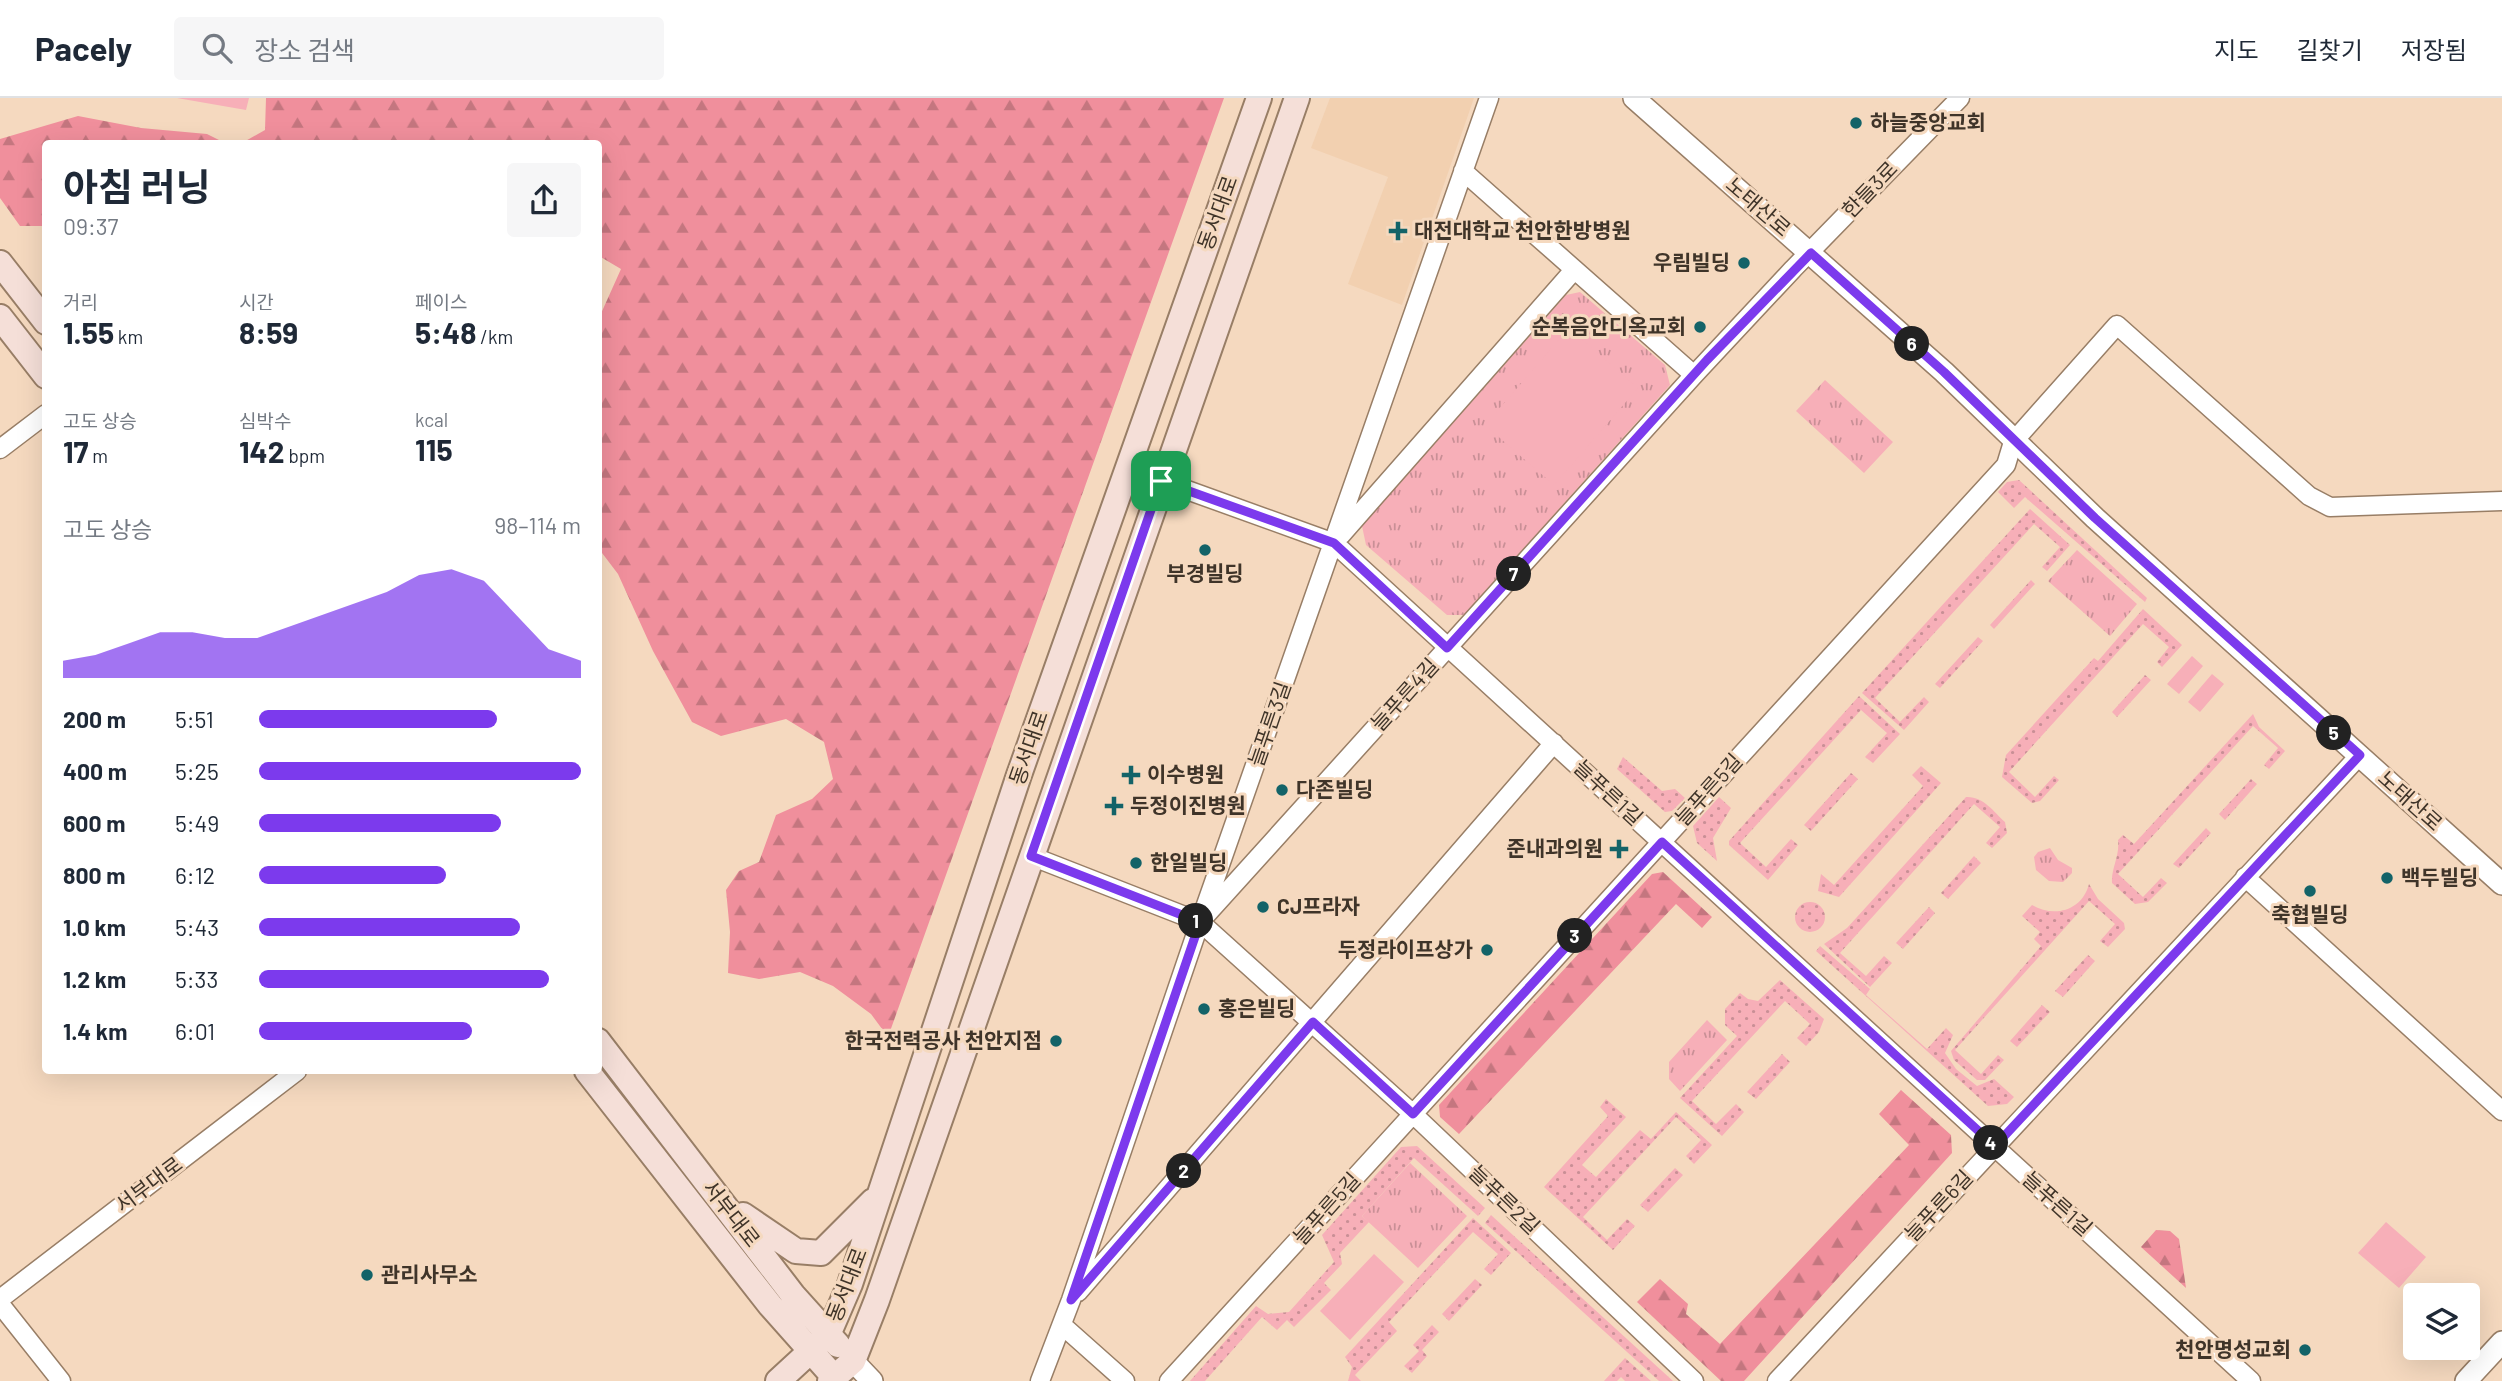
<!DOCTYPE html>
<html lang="ko">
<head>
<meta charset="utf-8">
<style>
  :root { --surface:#fff; --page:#f6f6f7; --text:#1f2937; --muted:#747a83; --line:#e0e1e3; --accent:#7c3aed }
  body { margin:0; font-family:Barlow,"Noto Sans KR",sans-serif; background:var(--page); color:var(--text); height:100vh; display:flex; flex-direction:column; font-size:26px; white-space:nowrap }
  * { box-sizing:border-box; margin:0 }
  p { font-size:23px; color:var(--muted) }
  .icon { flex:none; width:38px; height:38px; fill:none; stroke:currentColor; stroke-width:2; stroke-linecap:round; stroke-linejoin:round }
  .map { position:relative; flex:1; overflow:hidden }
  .sheet { position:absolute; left:42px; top:42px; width:560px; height:934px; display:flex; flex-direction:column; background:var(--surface); border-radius:7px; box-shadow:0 7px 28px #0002 }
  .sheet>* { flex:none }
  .tools { position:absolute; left:2403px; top:1185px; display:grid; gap:14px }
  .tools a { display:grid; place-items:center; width:77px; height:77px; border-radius:7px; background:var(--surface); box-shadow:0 7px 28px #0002; font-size:35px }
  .pin { position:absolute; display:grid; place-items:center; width:60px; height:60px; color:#fff; margin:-30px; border-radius:14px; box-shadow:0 4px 10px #0006 }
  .km { position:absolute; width:35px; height:35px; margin:-18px; border-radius:50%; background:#222; color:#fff; font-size:19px; line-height:35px; text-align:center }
  .round { display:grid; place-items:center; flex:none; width:74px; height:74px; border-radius:7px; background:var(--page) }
  .overview { display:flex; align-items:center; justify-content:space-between; height:119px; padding:0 21px }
  h1 { font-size:38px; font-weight:700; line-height:52px }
  .metrics { display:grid; grid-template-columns:repeat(3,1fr); gap:10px; height:119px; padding:7px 21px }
  .metrics div { display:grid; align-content:center }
  .metrics b { font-size:30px; font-weight:700 }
  .metrics small { font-size:19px; font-weight:400 }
  .metrics p { font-size:19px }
  .chart { height:196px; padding:14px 21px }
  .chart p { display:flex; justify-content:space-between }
  .chart svg { width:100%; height:126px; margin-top:7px; fill:var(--accent); opacity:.7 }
  ul { padding:0 21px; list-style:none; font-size:23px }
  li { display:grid; grid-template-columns:112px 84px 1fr; align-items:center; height:52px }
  li i { height:18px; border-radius:9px; background:var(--accent) }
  header { display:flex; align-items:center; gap:42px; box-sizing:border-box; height:98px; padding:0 35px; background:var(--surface); border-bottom:2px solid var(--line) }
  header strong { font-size:33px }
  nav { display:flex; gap:38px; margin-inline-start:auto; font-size:24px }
  .search { width:490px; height:63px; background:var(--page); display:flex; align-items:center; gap:18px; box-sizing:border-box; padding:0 24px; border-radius:7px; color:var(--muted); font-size:26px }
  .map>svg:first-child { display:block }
  .built { fill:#f2d0b0 }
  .grass { fill:url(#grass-dots) }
  .forest { fill:url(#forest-firs) }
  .park { fill:url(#park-tufts) }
  .pitch { fill:#f7afb8 }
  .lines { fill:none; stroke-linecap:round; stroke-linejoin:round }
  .minor-casing { stroke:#987e66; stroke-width:21 }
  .tertiary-casing { stroke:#987e66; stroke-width:24 }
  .secondary-casing { stroke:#987e66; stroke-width:28 }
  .minor { stroke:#fff; stroke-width:18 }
  .tertiary { stroke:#fff; stroke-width:21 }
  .secondary { stroke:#f5dfd8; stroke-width:24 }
  .route-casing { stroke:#fff; stroke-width:14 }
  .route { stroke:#7c3aed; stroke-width:9 }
  .poi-dot { fill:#136368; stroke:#f5d9bf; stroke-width:2.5 }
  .labels { text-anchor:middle; stroke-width:6; stroke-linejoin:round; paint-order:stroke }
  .poi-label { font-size:21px; font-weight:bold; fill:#3f3429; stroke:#f5d9bf; text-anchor:start }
  .street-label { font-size:21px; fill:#3f3429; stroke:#f5d9bf }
</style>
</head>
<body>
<header>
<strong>Pacely</strong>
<div class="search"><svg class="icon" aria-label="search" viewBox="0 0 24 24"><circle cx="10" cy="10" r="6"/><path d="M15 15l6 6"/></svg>장소 검색</div>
<nav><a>지도</a><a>길찾기</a><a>저장됨</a></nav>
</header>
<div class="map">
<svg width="2502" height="1283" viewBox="0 0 2502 1283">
  <defs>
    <pattern id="grass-dots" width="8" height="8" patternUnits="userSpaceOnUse" patternTransform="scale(1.75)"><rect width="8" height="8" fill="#f7afb8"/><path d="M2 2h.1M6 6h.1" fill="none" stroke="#c98f96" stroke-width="1.8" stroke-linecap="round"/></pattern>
    <pattern id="forest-firs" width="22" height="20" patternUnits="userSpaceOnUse" patternTransform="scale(1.75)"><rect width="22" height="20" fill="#f08f9c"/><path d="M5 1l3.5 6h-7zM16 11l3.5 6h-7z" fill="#c4767f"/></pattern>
    <pattern id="park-tufts" width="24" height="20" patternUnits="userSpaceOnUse" patternTransform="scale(1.75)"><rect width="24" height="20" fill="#f7afb8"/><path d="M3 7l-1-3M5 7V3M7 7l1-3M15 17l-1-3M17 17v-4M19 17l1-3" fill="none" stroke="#c98f96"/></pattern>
  </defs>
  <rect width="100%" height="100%" fill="#f5d9bf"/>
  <path class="built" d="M1330,0H1474L1402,207L1348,186L1388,79L1311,50Z"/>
  <path class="grass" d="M2019,382L2147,500L2145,504L2025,399L2014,410L1998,394L2007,384Z
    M2030,411L2070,447L2047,473L2042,469L2060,449L2034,426L1875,600L1900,624L1924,599L1929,604L1904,632L1862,595Z
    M2031,482L2035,486L1994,531L1990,527Z
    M2143,511L2182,547L2162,569L2157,564L2169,549L2143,526L2009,674L2035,699L2054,678L2059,682L2040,703L2032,705L2002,679L2006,657L2094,560L2098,563Z
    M1978,539L1983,543L1940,590L1935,586Z
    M2145,577L2151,582L2117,619L2112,614Z
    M1859,598L1900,636L1873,665L1865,659L1887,635L1861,612L1740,745L1766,769L1791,741L1798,747L1768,782L1729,747V743Z
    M2253,616L2259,629L2285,653L2269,671L2264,667L2278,650L2253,628L2118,776L2143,799L2161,780L2167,785L2148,804L2135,806L2112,785C2111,770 2120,758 2118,742L2123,737L2134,746Z
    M1623,659L1662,693L1675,691L1685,700L1672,713L1665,714L1617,671Z
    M1921,668L1941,685L1839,799L1818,793L1821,776L1834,787L1923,688L1912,677Z
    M1851,675L1858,681L1811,733L1804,727Z
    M2251,681L2257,686L2225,722L2219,716Z
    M1719,699L1731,710L1713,740L1717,763L1697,745L1693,728Z
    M1966,699C1983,698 1994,714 2005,724L2007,735L1992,750L1986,745L2000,729L1974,706L1840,855L1866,878L1884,858L1892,865L1870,889L1824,846L1847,830Z
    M2206,730L2211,735L2179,770L2173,766Z
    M1974,758L1981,765L1948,801L1941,795Z
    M2089,786L2098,801L2124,825L2125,831L2108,849L2100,843L2115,826L2089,803L1955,952L1981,976L1998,957L2004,962L1985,982H1977L1954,962L1951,953L2041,848L2034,841L2040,834L2022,818L2032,807C2054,820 2082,813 2089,786Z
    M1795 819a15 15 0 1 1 30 0a15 15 0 1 1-30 0Z
    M1929,809L1935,815L1903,851L1896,845Z
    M1820,848L1870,891L1866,897L1927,951L1946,930L1953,937L1945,955L1956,971L1977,988L1994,981L2014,999L2007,1006L1988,1008L1816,853Z
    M2088,857L2095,863L2063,899L2055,893Z
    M1780,882L1824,921L1819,934L1806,948L1797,940L1810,926L1785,903L1692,1003L1716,1026L1736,1006L1744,1014L1722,1038L1680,1000L1737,938L1725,927V911L1740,895L1748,901L1758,903Z
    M2042,907L2050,914L2017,949L2010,943Z
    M1782,956L1790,964L1756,1001L1747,994Z
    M1606,1001L1626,1019L1582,1067L1596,1079L1640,1032L1651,1041L1676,1014L1712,1047L1694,1066L1686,1058L1701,1042L1676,1019L1583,1119L1607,1142L1627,1121L1635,1128L1613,1152L1544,1089L1608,1018L1600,1009Z
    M1417,1048L1485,1110L1478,1118L1414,1060L1362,1118L1369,1124L1340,1155L1342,1166L1324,1185L1331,1192L1294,1229L1287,1222L1277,1232L1262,1219L1205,1283H1190L1256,1208L1268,1216L1289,1214L1334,1164L1322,1137L1401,1049Z
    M1675,1070L1683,1077L1648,1114L1640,1107Z
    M1491,1117L1673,1283H1659L1485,1125Z
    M1473,1120L1511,1155L1491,1177L1484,1171L1498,1156L1473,1134L1389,1224L1397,1233L1355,1277L1361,1283H1348L1352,1269L1345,1259Z
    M1475,1181L1482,1187L1449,1223L1442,1216Z
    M1432,1227L1439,1234L1422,1252L1427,1258L1412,1275L1404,1268L1419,1253L1413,1247Z
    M1625,1260L1651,1283H1625L1621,1279L1617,1283H1604Z"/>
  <path class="forest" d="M266,0H1224L888,939L871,916L833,888L800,874L759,881L728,875L730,834L726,792L739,773L759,764L776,717L812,701L833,681L824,644L786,621L721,638L692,624L653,553L618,476L599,451V220L621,171L599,158L598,46L242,45L265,32Z
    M78,18L141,30L207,36L225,45L46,46L45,128H20L0,100V41Z
    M1663,774L1712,819L1702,830L1676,806L1459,1036L1440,1019L1439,1007L1652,776Z
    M1901,992L1951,1037L1952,1055L1744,1283H1721L1637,1204L1660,1181L1688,1206L1686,1216L1720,1246L1909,1047L1879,1016Z
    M2156,1132L2170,1133L2179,1141L2186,1190L2141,1149Z"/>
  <path class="park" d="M1580,194L1665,267L1670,287L1464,517H1447L1366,447L1362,428L1566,197Z
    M1825,282L1893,344L1864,375L1796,313Z
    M2077,452L2137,506L2110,538L2048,483Z
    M2050,750L2058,762L2072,770V775L2063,784L2049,783L2036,772L2034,759L2038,754Z
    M1707,922L1727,942L1680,993L1669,981V964Z
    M1410,1065L1467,1118L1418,1170L1362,1118Z"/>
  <path class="pitch" d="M177,0H249L246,12Z
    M1569,230L1638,290L1554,387L1485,327Z
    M2192,558L2203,568L2179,596L2167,586Z
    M2212,576L2224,586L2200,614L2188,604Z
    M2386,1124L2426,1159L2399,1190L2358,1155Z
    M1374,1156L1404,1184L1350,1242L1320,1213Z"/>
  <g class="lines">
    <g class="minor-casing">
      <path id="minor" d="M1463,73L1694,277
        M0,351L46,316
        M1162,383L1334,445L2251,1283
        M1341,437L1574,172
        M1031,758L1200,824L1413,1016L1694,1283
        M2245,779L2502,1013
        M1207,816L1694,277L1793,171L1960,0
        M1078,1194L1554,645
        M0,1201L297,973
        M0,1206L61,1283
        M1062,1227L1125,1283
        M1040,1283L1071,1202L1200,824L1489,0
        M1169,1283L2006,367L2013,344L2117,227L2309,398L2330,409L2502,403
        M1777,1283L2360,657"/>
    </g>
    <g class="tertiary-casing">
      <path id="tertiary" d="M1634,0L1944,274L2095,420L2502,786
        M853,1263L872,1283
        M2466,1283L2502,1244"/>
    </g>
    <g class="secondary-casing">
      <path id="secondary" d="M0,165L46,224
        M0,219L46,278
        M598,943L793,1197L838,1247
        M587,973L770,1207L834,1279
        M743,1117L796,1153L821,1155L873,1103
        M778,1283L828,1237L850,1186L1019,677L1259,0
        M830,1283L853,1263L877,1202L1297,0"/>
    </g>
    <use href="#minor" class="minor"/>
    <use href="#tertiary" class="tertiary"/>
    <use href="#secondary" class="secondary"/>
  </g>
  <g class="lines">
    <g class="route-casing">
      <path id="route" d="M1811,155L1944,274L2095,420L2360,657L1995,1048L1662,744L1413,1016L1313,924L1071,1202L1200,824L1031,758L1161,383L1334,445L1447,550L1707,262Z"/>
    </g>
    <use href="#route" class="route"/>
  </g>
  <g class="poi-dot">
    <circle cx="1856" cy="25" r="7"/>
    <path d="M1394.5 122.5h7v7h7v7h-7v7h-7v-7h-7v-7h7z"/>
    <circle cx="1744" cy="165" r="7"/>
    <circle cx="1700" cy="229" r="7"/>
    <circle cx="1205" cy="452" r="7"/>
    <path d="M1127.5 666.5h7v7h7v7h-7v7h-7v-7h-7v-7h7z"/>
    <circle cx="1282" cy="692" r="7"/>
    <path d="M1110.5 697.5h7v7h7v7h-7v7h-7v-7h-7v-7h7z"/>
    <path d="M1615.5 740.5h7v7h7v7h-7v7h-7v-7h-7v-7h7z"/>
    <circle cx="1136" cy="765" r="7"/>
    <circle cx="2387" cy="780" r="7"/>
    <circle cx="2310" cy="793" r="7"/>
    <circle cx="1263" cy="809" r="7"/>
    <circle cx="1487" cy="852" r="7"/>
    <circle cx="1204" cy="911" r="7"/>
    <circle cx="1056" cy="943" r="7"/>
    <circle cx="367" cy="1177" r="7"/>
    <circle cx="2305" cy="1252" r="7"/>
  </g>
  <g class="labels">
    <g class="poi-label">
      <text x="1870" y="32">하늘중앙교회</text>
      <text x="1414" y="140">대전대학교 천안한방병원</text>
      <text x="1730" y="172" text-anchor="end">우림빌딩</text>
      <text x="1686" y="236" text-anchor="end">순복음안디옥교회</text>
      <text x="1205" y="483" text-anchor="middle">부경빌딩</text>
      <text x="1147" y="684">이수병원</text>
      <text x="1296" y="699">다존빌딩</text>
      <text x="1130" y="715">두정이진병원</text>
      <text x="1603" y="758" text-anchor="end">준내과의원</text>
      <text x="1150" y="772">한일빌딩</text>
      <text x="2401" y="787">백두빌딩</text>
      <text x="1277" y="816">CJ프라자</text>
      <text x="2310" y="824" text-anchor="middle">축협빌딩</text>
      <text x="1473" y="859" text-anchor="end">두정라이프상가</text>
      <text x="1218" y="918">홍은빌딩</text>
      <text x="1042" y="950" text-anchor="end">한국전력공사 천안지점</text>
      <text x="381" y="1184">관리사무소</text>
      <text x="2291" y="1259" text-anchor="end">천안명성교회</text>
    </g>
    <g class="street-label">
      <text transform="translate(1870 92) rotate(-46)" y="7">한들3로</text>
      <text transform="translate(1758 109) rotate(41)" y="7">노태산로</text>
      <text transform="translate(1218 115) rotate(-70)" y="7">동서대로</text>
      <text transform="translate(1405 597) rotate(-48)" y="7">늘푸른4길</text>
      <text transform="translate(1270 626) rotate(-71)" y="7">늘푸른3길</text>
      <text transform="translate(1029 650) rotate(-71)" y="7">동서대로</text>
      <text transform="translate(1709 692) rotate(-48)" y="7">늘푸른5길</text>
      <text transform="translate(1608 695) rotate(43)" y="7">늘푸른1길</text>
      <text transform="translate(2410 703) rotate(42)" y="7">노태산로</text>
      <text transform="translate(149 1087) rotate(-37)" y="7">서부대로</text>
      <text transform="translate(1504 1102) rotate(44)" y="7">늘푸른2길</text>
      <text transform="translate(2057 1106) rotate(42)" y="7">늘푸른1길</text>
      <text transform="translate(1939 1108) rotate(-47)" y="7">늘푸른6길</text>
      <text transform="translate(1327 1111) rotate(-48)" y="7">늘푸른5길</text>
      <text transform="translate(731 1116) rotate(52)" y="7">서부대로</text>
      <text transform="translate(847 1187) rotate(-69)" y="7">동서대로</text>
    </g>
  </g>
</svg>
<div class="tools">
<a><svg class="icon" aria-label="layers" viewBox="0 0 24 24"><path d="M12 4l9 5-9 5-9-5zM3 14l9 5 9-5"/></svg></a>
</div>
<div class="pin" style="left:1161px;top:383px;background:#1e9e55"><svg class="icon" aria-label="arrive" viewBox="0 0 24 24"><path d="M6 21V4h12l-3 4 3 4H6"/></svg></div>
<b class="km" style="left:1196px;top:823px">1</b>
<b class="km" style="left:1184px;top:1073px">2</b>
<b class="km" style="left:1575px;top:838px">3</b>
<b class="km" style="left:1991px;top:1045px">4</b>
<b class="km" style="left:2334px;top:635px">5</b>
<b class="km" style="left:1912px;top:246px">6</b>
<b class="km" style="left:1514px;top:476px">7</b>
<section class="sheet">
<div class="overview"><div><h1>아침 러닝</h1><p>09:37</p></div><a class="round"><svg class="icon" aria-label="share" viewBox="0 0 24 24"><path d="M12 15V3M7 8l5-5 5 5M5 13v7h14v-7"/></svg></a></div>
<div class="metrics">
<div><p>거리</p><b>1.55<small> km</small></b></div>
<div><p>시간</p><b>8:59</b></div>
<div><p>페이스</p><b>5:48<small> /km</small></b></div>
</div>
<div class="metrics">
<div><p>고도 상승</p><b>17<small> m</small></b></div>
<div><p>심박수</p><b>142<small> bpm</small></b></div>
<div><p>kcal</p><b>115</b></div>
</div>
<div class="chart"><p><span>고도 상승</span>98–114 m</p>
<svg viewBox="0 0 160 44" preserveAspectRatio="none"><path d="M0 44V38L10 36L20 32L30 28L40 28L50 30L60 30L70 26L80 22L90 18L100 14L110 8L120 6L130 10L140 22L150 34L160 38V44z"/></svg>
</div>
<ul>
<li><b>200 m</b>5:51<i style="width:74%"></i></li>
<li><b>400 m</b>5:25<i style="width:100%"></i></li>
<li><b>600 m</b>5:49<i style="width:75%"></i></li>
<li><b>800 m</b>6:12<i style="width:58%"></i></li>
<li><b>1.0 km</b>5:43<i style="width:81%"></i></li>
<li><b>1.2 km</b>5:33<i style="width:90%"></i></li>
<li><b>1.4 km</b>6:01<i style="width:66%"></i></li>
</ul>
</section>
</div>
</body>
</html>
